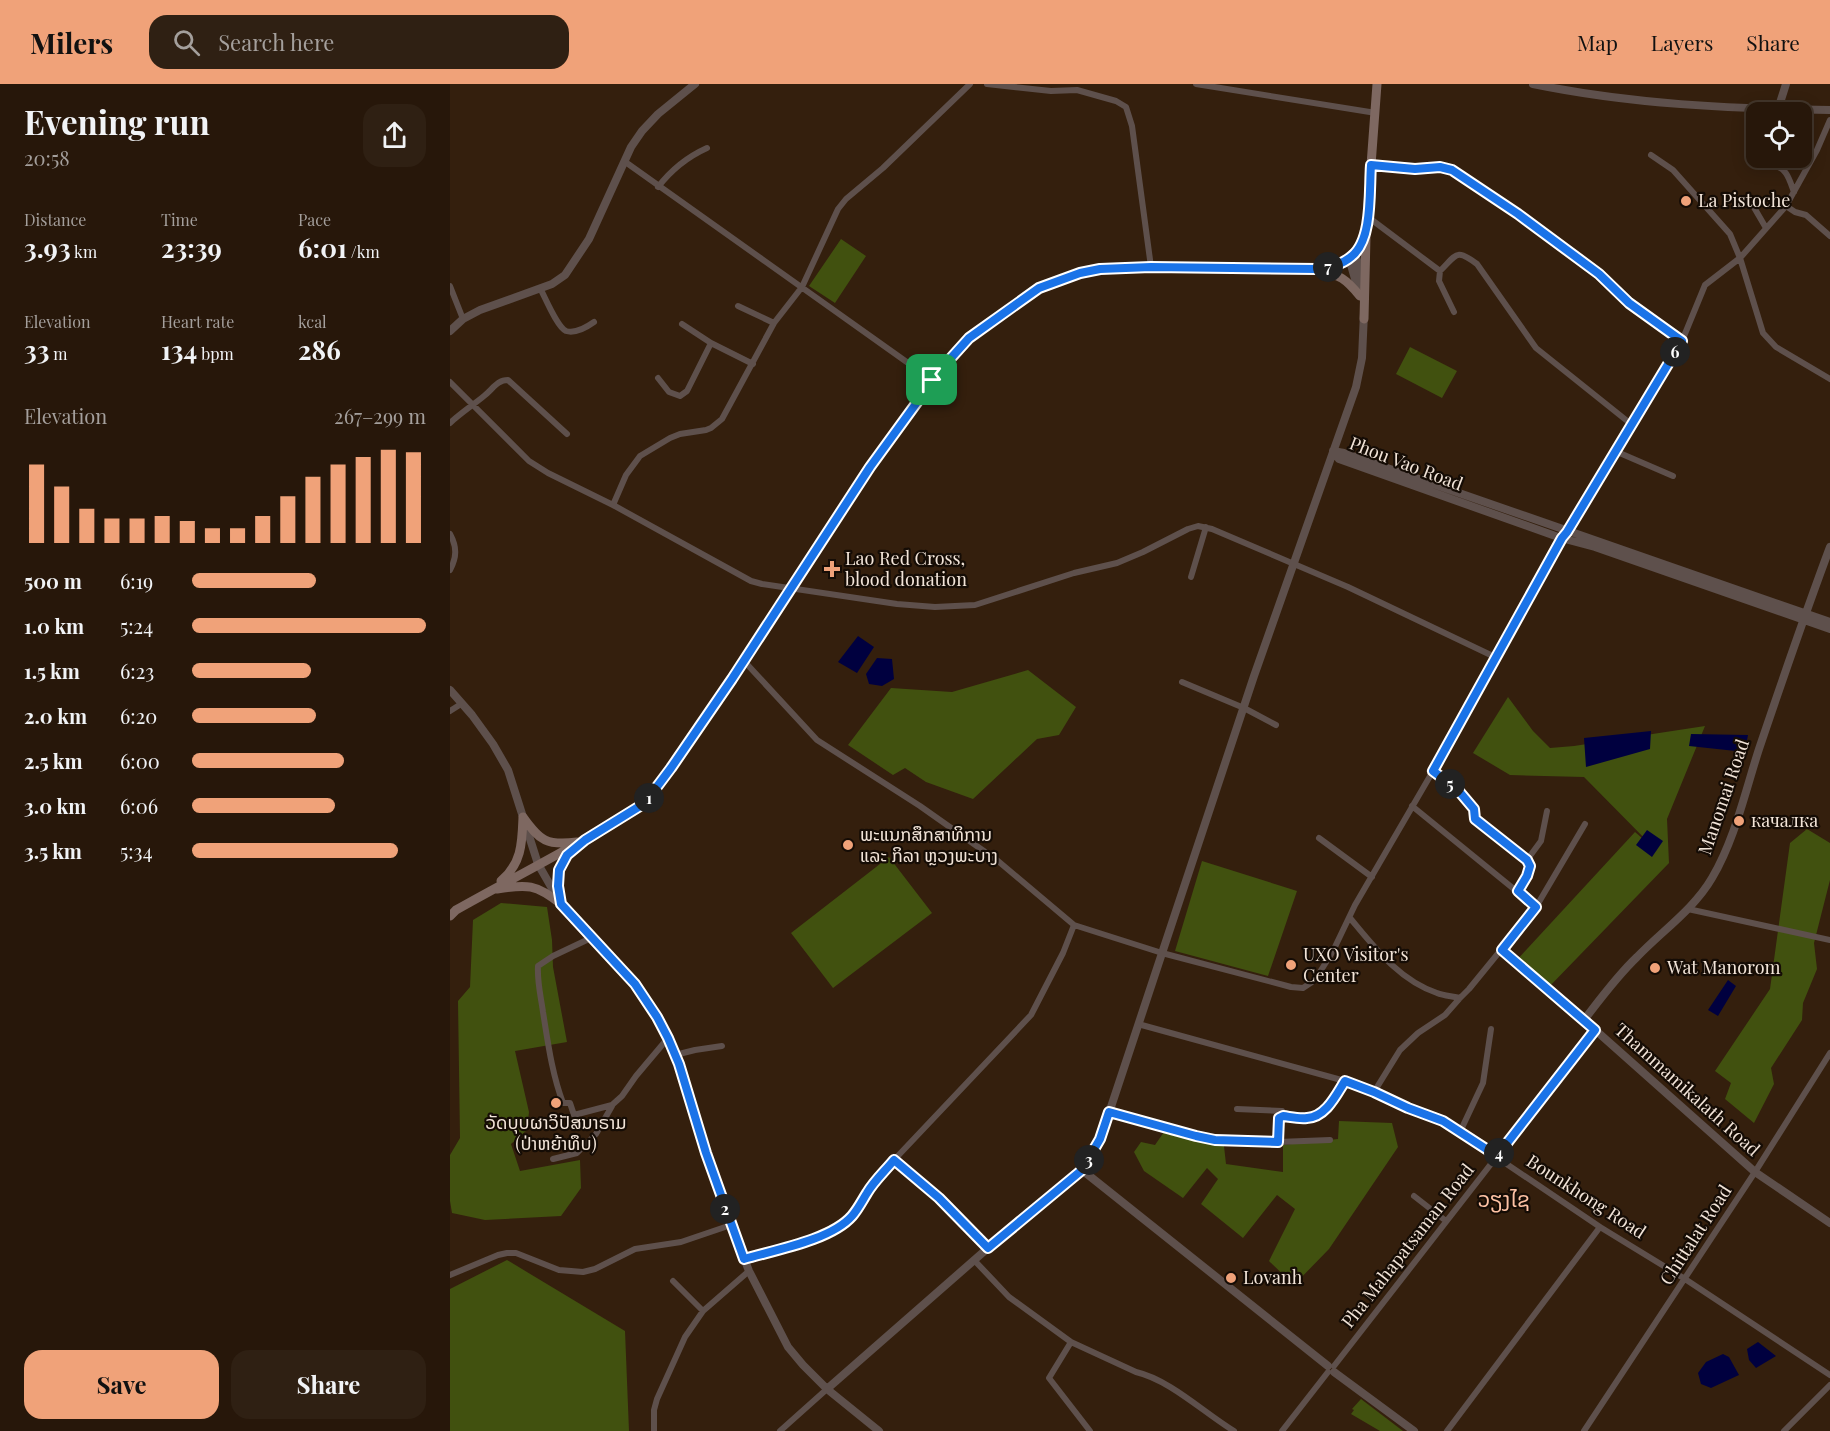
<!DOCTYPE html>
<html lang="en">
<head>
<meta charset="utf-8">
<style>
  :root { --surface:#27170a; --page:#2f2013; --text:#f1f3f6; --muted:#a49f9c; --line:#43362b; --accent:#f0a279 }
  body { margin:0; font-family:"Playfair Display","Noto Sans Lao",serif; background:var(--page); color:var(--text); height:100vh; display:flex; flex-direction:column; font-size:22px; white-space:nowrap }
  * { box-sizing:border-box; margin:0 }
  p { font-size:20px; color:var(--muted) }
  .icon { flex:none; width:33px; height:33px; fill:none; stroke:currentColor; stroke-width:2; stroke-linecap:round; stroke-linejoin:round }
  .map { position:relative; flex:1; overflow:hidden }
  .details { display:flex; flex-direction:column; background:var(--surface); width:450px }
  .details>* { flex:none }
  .fabs { position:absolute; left:1296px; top:18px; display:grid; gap:12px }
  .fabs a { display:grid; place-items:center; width:66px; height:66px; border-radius:12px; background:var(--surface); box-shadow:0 3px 15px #0003,0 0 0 2px var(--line); font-size:30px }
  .pin { position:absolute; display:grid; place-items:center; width:51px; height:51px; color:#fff; margin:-26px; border-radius:12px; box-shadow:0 3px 9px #0006 }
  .km { position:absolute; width:30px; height:30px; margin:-15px; border-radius:50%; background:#222; color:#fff; font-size:16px; line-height:30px; text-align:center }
  .round { display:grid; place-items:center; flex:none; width:63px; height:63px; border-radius:18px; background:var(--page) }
  .overview { display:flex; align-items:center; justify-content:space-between; height:102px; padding:0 24px }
  h1 { font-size:33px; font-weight:700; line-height:45px }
  .metrics { display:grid; grid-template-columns:repeat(3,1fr); gap:9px; height:102px; padding:6px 24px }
  .metrics div { display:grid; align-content:center }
  .metrics b { font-size:26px; font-weight:700 }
  .metrics small { font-size:16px; font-weight:400 }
  .metrics p { font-size:16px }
  .chart { height:168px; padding:12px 24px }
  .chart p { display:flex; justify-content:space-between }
  .chart svg { width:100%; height:108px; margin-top:6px; stroke:var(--accent); stroke-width:6 }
  .cta { display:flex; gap:12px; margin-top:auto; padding:12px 24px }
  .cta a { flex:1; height:69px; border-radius:18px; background:var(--accent); color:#111; font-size:24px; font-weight:700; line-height:69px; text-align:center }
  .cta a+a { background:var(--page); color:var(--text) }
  ul { padding:0 24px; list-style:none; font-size:20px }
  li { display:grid; grid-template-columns:96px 72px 1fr; align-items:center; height:45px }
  li i { height:15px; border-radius:8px; background:var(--accent) }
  header { display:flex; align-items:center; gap:36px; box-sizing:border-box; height:84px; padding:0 30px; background:var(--accent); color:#111 }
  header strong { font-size:28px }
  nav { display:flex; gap:33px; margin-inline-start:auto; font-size:21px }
  .search { width:420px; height:54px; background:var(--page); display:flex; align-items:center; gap:15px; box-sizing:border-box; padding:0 21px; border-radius:18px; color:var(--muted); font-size:22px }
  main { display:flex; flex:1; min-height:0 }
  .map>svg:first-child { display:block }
  .green { fill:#41510f }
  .water { fill:#00003f }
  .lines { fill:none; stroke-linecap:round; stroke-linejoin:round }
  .minor { stroke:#5e504c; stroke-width:6 }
  .tertiary { stroke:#5e504c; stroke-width:8 }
  .secondary { stroke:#7e6861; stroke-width:9 }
  .route-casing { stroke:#fff; stroke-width:12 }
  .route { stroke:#1a73e8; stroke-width:8 }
  .poi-dot { fill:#f0a279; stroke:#150c05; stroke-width:2 }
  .labels { text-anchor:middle; stroke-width:4.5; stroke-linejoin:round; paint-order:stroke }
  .poi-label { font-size:18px; fill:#f2e4d8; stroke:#150c05; text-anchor:start }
  .street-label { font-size:18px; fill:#f2e4d8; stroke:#150c05 }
  .quarter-label { font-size:21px; fill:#fec2a4; stroke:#150c05 }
</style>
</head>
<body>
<header>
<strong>Milers</strong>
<div class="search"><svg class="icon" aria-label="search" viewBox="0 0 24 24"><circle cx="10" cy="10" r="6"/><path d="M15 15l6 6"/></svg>Search here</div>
<nav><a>Map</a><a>Layers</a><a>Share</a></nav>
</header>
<main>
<section class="details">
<div class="overview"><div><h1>Evening run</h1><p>20:58</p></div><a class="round"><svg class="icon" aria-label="share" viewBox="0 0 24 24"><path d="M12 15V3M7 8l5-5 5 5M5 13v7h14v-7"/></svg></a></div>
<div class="metrics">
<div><p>Distance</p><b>3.93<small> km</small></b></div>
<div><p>Time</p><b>23:39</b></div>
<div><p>Pace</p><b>6:01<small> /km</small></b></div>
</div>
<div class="metrics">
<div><p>Elevation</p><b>33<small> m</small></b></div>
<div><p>Heart rate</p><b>134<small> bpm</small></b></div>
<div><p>kcal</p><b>286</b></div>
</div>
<div class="chart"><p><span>Elevation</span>267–299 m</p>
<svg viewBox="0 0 160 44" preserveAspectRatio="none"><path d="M5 44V12M15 44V21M25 44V30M35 44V34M45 44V34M55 44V33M65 44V35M75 44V38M85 44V38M95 44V33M105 44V25M115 44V17M125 44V12M135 44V9M145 44V6M155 44V7"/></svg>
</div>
<ul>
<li><b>500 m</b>6:19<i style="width:53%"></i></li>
<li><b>1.0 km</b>5:24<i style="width:100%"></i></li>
<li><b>1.5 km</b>6:23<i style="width:51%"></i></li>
<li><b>2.0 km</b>6:20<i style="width:53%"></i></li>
<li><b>2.5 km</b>6:00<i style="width:65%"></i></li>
<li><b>3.0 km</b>6:06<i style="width:61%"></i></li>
<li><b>3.5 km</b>5:34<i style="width:88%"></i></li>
</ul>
<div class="cta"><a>Save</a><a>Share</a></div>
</section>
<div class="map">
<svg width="1380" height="1347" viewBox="0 0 1380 1347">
  <rect width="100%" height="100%" fill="#341f0d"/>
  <path class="green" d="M391,155L416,172L385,219L359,202Z
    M960,263L1007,287L992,314L946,290Z
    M578,586L626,623L609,651L587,655L523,715L476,698L455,684L443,691L398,661L441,604L502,608Z
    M1058,613L1083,647L1100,664L1124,662L1255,642L1217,735L1219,779L1097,905L1065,878L1185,748L1207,767L1134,693L1060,691L1023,669Z
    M1357,745L1380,759V796L1364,859L1367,885L1353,919L1352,936L1321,984L1324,1000L1304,1039L1275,1015L1281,999L1265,987L1320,905L1340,759Z
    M439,773L482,829L383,904L341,849Z
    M752,777L847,807L818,892L725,867Z
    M51,819L97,823L102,856L103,883L117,958L65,967L79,1028L77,1046L61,1060L70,1087L130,1076L131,1104L111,1132L35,1136L2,1129L0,1117V1071L10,1054L8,917L20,903L23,836Z
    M889,1037L942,1039L948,1063L879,1165L844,1201L819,1177L845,1125L827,1111L793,1154L751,1120L768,1095L757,1084L733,1114L694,1087L684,1068L691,1058L705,1061L716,1045L774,1062L776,1080L833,1088V1061L888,1055Z
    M57,1176L175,1247L179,1347H0V1205Z
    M911,1315L953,1347H930L901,1330L904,1326L902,1325Z"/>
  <path class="water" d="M408,552L424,563L407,589L388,578Z
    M427,574L442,575L444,595L432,602L419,600L416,590Z
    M1201,647L1200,665L1136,683L1134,654Z
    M1241,650L1298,651L1295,668L1239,662Z
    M1197,746L1213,757L1202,773L1186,761Z
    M1278,896L1286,902L1268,932L1258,926Z
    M1308,1258L1326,1272L1306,1284L1299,1276L1297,1265Z
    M1273,1270L1279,1273L1289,1291L1261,1304L1251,1300L1248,1289L1256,1278Z"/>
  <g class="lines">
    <path class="minor" d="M537,0L601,7L627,6L666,17L676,23L682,42L701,183
      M746,0L926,29
      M1299,65L1309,80C1315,81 1319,81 1324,82C1337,83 1340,98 1344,108
      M1201,71L1223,86L1280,150L1290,174L1313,249L1326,263L1380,295
      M174,77L482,296
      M921,81L965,85L990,83L1002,86L1068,130L1149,190L1179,219L1210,242L1232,257
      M208,103C222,85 237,73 257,64
      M1302,120L1316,144
      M1336,122L1345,128L1356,131L1380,152
      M918,133L990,187L989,197L1004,228
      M990,187C1007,170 1006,164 1027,180L1086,264L1181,340
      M0,202L13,235
      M90,204C95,213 107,243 116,247C126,250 137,243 144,238
      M288,222L324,239
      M232,240L261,259L303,280
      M208,294L219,308L230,312L237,307L261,259
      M0,298L79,377L98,389L163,421L301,497L312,500L447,520L485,523L525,521L624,489L667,479L693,468L738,445L748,442L762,445L898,503L1045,573
      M0,339C11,329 23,321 34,312C43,305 47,296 58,296L117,350
      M1165,367L1223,392
      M163,421L176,391L190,372L220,354L230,350L256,346L261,344L272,335L324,239L352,203L388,125L396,115L433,84L520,0
      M0,450C7,463 7,473 0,486
      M741,493L756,443
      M294,577L367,656L470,722L548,777L624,841L712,869L841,903L853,904L865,896L883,867L905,821L983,687L1111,454L1117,448L1232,257L1255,201L1290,174L1336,122L1367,66L1380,36
      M732,598L794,624L826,641
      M0,627L11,620
      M983,687L1008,706L1024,725L1025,735L1077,776C1083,788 1074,797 1068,807
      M962,722L1086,823
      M869,754L922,793
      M1077,776L1091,757L1097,727
      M1238,825L1380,856
      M900,834C925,864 949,896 987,909C994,912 1003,912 1010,914
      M141,854L103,872L88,882C87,898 91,913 93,928C98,959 102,990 113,1019H120L124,1031L162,1021L172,1012L186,992L218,954
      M1051,866L1134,936
      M688,940L895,997L924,1008L958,1024L993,1037L1150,1143L1235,1195L1380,1291
      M225,971L245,966L272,962
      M924,1008L950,966L968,949L995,931L1010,914L1019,905L1086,823L1135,740
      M787,1025L832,1027L829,1034L828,1058
      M659,1028L745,1052L765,1056L828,1058L880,1056
      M829,1034L833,1032C841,1033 849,1035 857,1034C876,1033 886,1011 895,997
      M1010,1048L1033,999L1041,945
      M103,1075L127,1069L146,1050L162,1022
      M444,1076L581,931L613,869L624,841
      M964,1112L996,1137
      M294,1175C325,1166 381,1156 402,1132C408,1125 412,1117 417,1108C424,1097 435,1087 444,1076L489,1114L538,1164
      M524,1176L559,1213L621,1258L686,1288C720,1296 753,1328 784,1347
      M0,1191L48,1171L57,1169H66L109,1186L133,1188L145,1185L185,1165L231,1158L281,1141
      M223,1197L253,1227
      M621,1258L599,1294L640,1347
      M884,1282L1145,946
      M204,1347V1326L207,1315L235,1253L253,1227L299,1187
      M330,1347L377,1305
      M832,1347L878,1288
      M997,1347L1150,1143
      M1134,1347L1305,1088L1380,969
      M1334,1347L1380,1301"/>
    <path class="tertiary" d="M1083,0C1180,20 1281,25 1380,26
      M1328,25L1336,0
      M905,170L908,179L911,201
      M899,174L907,202
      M0,247L13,235L30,226L102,200L115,191L139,155L181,63L192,47L208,30L245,0
      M1380,463C1355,530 1332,597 1309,665C1295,708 1285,755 1262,794C1244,825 1212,847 1187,873C1167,892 1151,914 1134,936L1305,1088L1380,1139
      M1380,538L894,369L883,367L889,375L1111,454L1145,463L1380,545
      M0,606L22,631L43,660L58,686L88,780L111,820L185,900L207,933L218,954L229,980L256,1069L281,1141L299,1187L338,1263L353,1281L377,1305L429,1347
      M632,1086L878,1282
      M884,1288L964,1347
      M377,1305L538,1164L632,1086L645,1066L654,1044L804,592L906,303L912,274L914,229"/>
    <path class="secondary" d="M869,186C891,192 895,194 910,212
      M914,235L916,153
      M73,733C90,757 97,762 127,758
      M51,797C72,779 72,759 73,733
      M47,805C77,800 86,800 111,820
      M111,820C107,799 106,780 124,765
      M0,832L6,826C68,791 131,760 190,722L197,715L221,684L294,577L420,383L492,284L519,254L589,204L630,189L650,185L701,183L867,185C893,180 905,175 916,149L927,0"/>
  </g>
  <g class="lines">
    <g class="route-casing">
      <path id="route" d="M921,81L965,85L990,83L1002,86L1068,130L1149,190L1179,219L1232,257L1117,448L1112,454L983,687L1008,706L1024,725L1025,735L1077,776L1080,782L1077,792L1068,807L1086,823L1052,866L1145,946L1047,1072L993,1037L958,1024L924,1008L895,997C886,1011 876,1033 857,1034C849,1035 841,1033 833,1032L829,1034L828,1058L765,1056L746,1052L659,1028L650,1055L632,1086L538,1164L489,1114L444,1076C435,1087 424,1097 417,1109C412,1117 408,1125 402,1132C381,1156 325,1166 294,1175L256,1069L229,980L218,954L207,933L185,900L111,820L108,802L109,786L117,771L135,756L190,722L197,716L221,684L282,595L420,383L492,284L519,254L589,204L630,189L650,185L701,183L867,185C880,183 892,181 902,172C923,155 919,107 921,81Z"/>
    </g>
    <use href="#route" class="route"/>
  </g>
  <g class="poi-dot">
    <circle cx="1236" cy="117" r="6"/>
    <path d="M379 476h6v6h6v6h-6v6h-6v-6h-6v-6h6z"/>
    <circle cx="1289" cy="737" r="6"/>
    <circle cx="398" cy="761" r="6"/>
    <circle cx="841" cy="881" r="6"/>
    <circle cx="1205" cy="884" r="6"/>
    <circle cx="106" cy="1019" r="6"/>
    <circle cx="781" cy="1194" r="6"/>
  </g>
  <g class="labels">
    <g class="poi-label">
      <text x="1248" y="123">La Pistoche</text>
      <text x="395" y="481">Lao Red Cross,<tspan x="395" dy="21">blood donation</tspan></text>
      <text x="1301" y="743">качалка</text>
      <text x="410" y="757">ພະແນກສຶກສາທິການ<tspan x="410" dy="21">ແລະ ກິລາ ຫຼວງພະບາງ</tspan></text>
      <text x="853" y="877">UXO Visitor's<tspan x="853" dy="21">Center</tspan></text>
      <text x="1217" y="890">Wat Manorom</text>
      <text x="106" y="1045" text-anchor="middle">ວັດບຸບຜາວິປັສນາຣາມ<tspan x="106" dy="21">(ປ່າຫຍ້າທຶບ)</tspan></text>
      <text x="793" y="1200">Lovanh</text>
    </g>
    <g class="street-label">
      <text transform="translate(956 380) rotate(21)" y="6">Phou Vao Road</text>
      <text transform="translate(1274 713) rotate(-71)" y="6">Manomai Road</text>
      <text transform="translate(1237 1006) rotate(42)" y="6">Thammamikalath Road</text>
      <text transform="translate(1136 1113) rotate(33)" y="6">Bounkhong Road</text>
      <text transform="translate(1246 1151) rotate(-57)" y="6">Chittalat Road</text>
      <text transform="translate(958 1162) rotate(-52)" y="6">Pha Mahapatsaman Road</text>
    </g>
    <g class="quarter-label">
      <text x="1054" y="1123">ວຽງໄຊ</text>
    </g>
  </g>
</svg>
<div class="fabs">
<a><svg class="icon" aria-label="locate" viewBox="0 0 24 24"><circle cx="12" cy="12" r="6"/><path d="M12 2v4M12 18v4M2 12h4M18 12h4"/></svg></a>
</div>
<div class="pin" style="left:482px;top:296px;background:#1e9e55"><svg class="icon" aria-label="arrive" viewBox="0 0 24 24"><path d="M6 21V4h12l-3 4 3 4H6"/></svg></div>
<b class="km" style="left:199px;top:714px">1</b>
<b class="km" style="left:275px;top:1125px">2</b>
<b class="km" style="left:639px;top:1076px">3</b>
<b class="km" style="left:1049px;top:1069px">4</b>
<b class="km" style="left:1000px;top:700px">5</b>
<b class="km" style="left:1225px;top:268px">6</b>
<b class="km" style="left:878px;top:183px">7</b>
</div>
</main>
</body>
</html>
